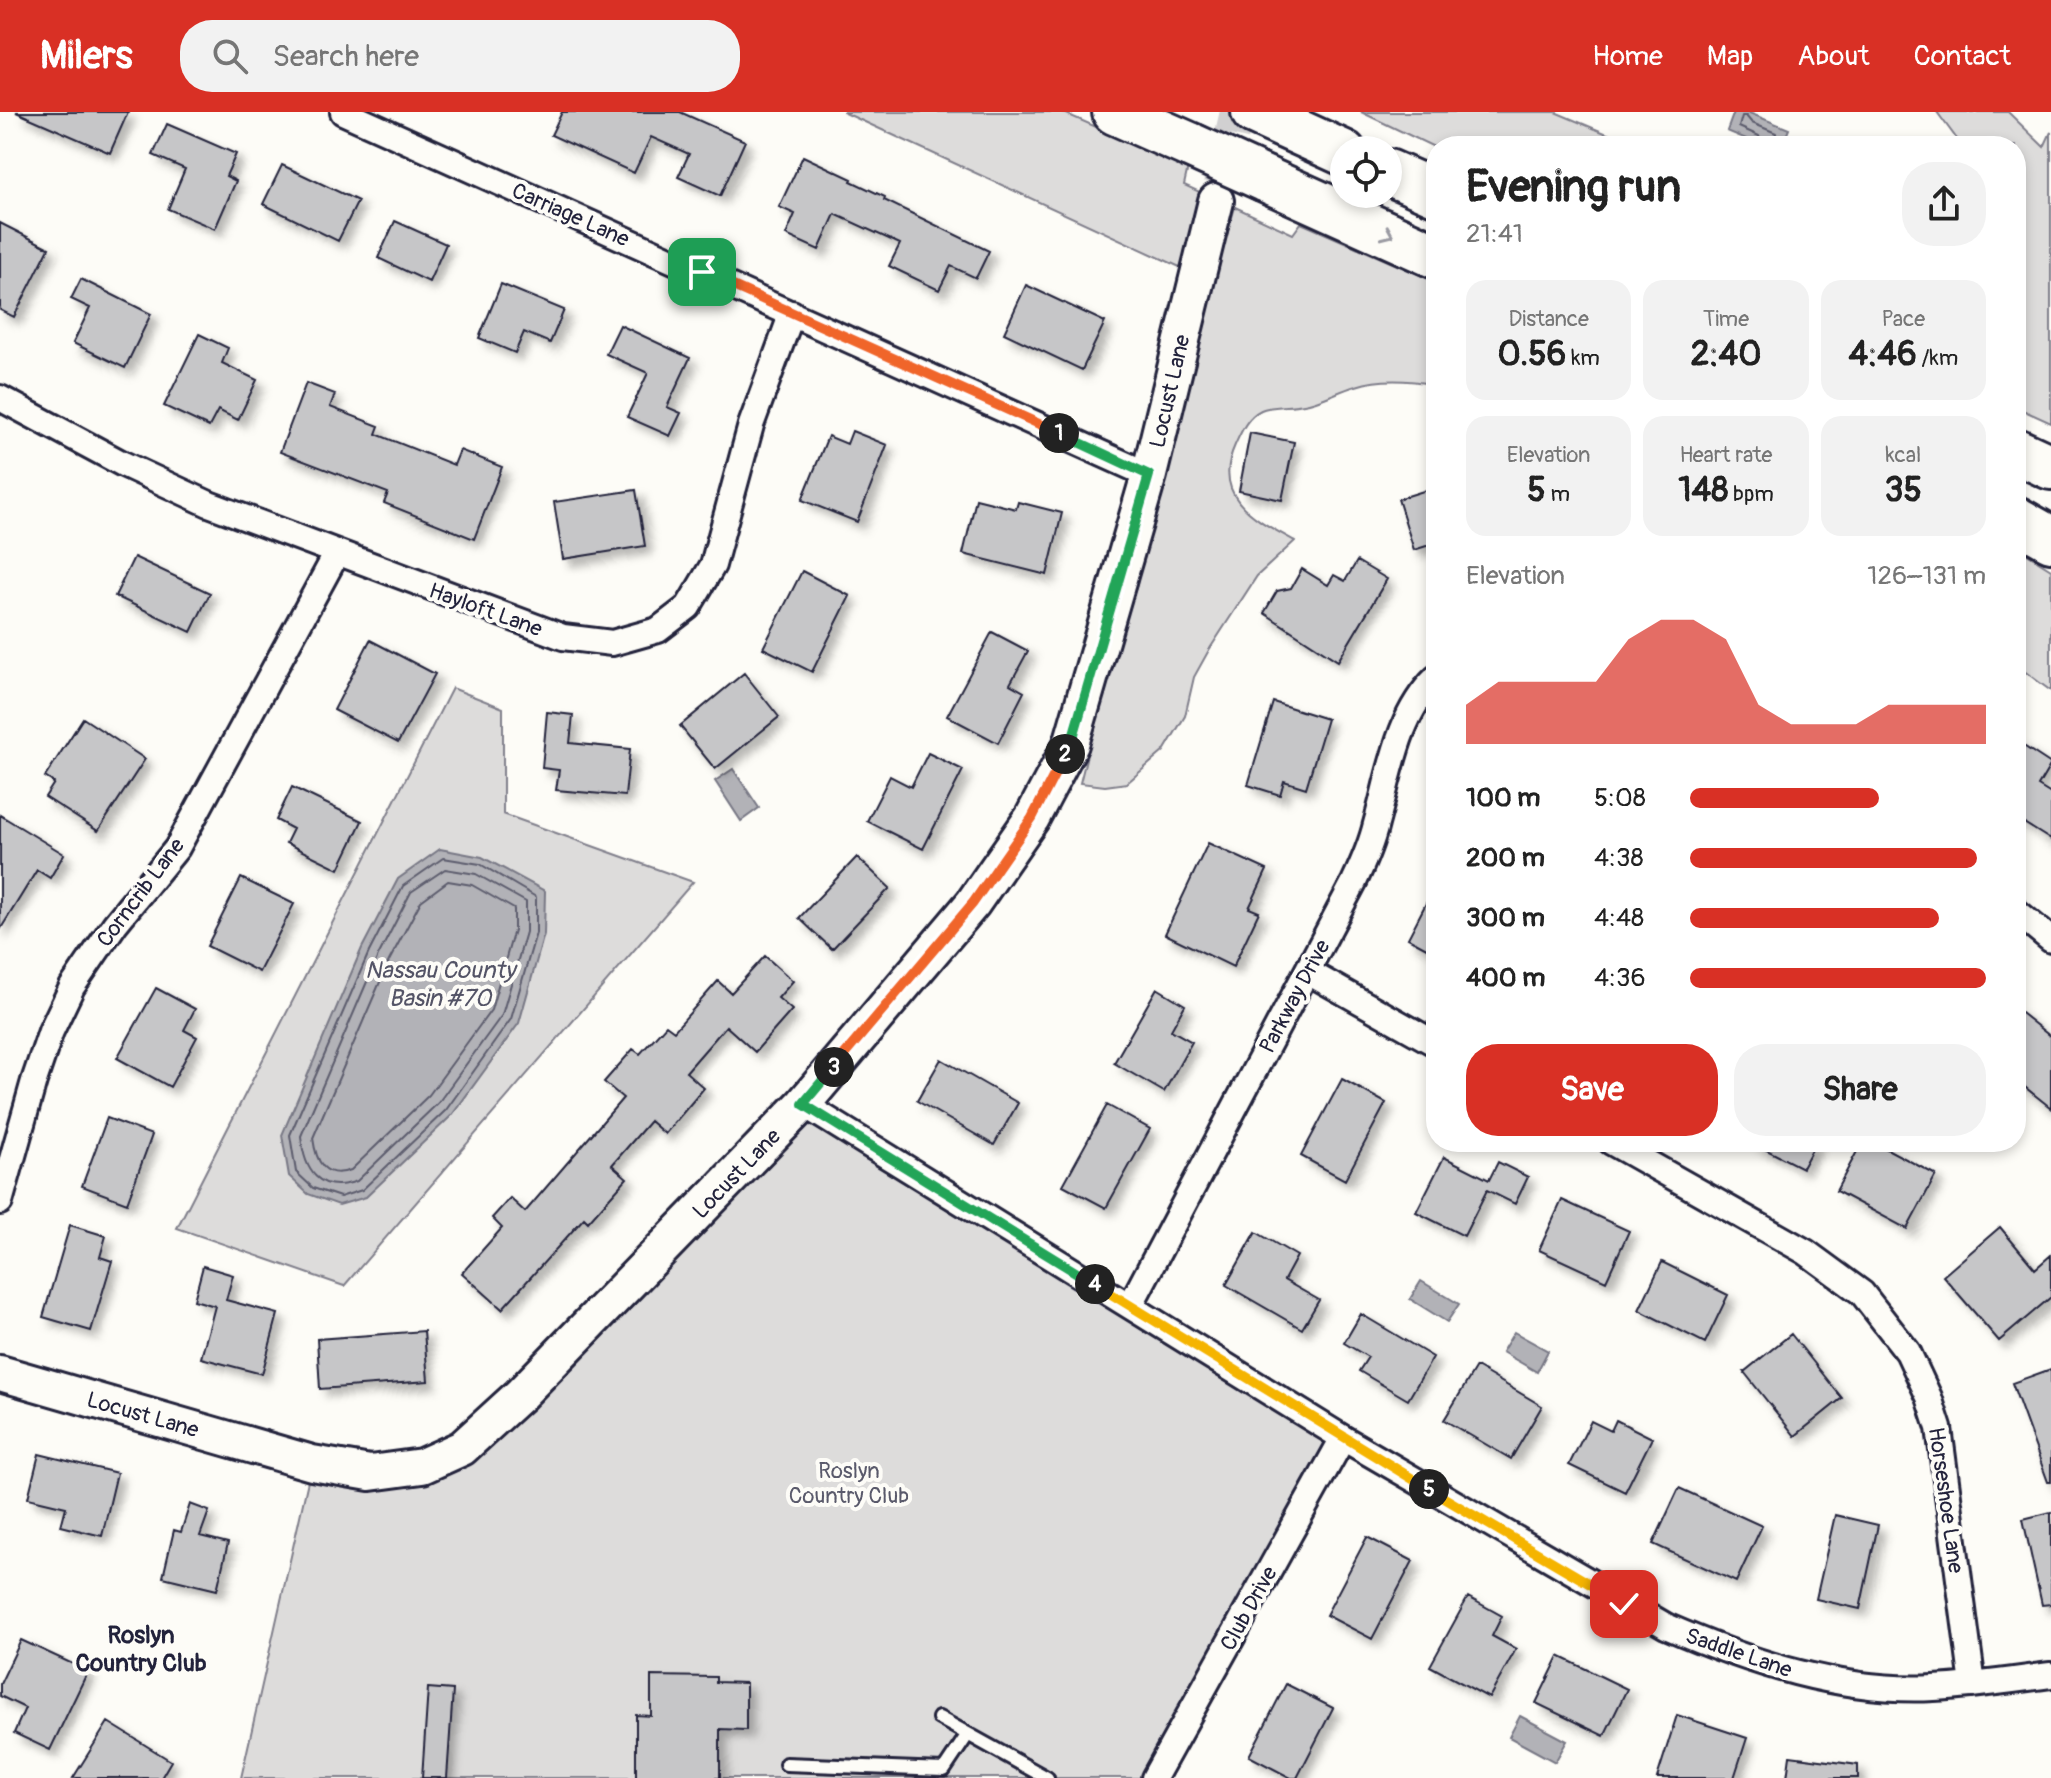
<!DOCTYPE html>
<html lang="en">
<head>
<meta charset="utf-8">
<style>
  :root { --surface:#fff; --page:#f2f2f2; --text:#222; --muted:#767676; --accent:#d93025 }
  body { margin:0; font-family:Pangolin,sans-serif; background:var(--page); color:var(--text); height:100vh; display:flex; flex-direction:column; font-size:30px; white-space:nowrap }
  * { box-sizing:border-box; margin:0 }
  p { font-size:26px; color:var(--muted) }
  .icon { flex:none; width:44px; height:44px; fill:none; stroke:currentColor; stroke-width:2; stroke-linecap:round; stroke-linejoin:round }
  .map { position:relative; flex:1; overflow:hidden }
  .side { position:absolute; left:1426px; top:24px; width:600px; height:1016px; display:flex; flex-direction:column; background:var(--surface); border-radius:32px; box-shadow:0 4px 12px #0003 }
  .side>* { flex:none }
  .fabs { position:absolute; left:1330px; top:24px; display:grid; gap:16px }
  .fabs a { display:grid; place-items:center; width:72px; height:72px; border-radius:50%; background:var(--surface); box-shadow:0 4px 12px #0003; font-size:40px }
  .pin { position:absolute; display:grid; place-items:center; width:68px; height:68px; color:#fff; margin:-34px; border-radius:16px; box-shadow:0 4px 12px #0006 }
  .km { position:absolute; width:40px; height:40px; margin:-20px; border-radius:50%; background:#222; color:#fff; font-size:22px; line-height:40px; text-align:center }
  .round { display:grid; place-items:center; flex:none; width:84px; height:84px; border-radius:32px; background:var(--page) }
  .overview { display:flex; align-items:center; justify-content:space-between; height:136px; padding:0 40px }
  h1 { font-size:44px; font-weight:800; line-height:60px }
  .figures { display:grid; grid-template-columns:repeat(3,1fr); gap:12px; height:136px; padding:8px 40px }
  .figures div { display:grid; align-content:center; border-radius:20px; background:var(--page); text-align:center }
  .figures b { font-size:34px; font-weight:800 }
  .figures small { font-size:22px; font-weight:400 }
  .figures p { font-size:22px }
  .chart { height:224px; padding:16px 40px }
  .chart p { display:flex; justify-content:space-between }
  .chart svg { width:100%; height:144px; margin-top:8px; fill:var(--accent); opacity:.7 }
  .cta { display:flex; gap:16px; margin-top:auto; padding:16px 40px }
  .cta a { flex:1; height:92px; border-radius:32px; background:var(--accent); color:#fff; font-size:32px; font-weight:800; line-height:92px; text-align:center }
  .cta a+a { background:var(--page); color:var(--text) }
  ul { padding:0 40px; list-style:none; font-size:26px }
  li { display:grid; grid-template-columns:128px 96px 1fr; align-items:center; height:60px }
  li i { height:20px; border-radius:10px; background:var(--accent) }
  header { display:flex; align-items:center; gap:48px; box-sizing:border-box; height:112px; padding:0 40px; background:var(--accent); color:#fff }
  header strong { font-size:38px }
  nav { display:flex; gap:44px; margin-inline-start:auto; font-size:28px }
  .search { width:560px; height:72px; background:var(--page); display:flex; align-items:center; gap:20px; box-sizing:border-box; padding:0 28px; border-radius:32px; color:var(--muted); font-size:30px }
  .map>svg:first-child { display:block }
  .green { fill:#dddcdb; stroke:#807f8b; stroke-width:2 }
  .water { fill:#b2b2b7; stroke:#787885; stroke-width:2 }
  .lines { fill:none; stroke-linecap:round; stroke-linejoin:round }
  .shore { stroke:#5c5c6d; stroke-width:2 }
  .building { fill:#c6c6c8; stroke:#22223b; stroke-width:2; filter:url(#shadow) }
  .secondary-tunnel { stroke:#d1d0d1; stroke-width:34; stroke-dasharray:34 17; stroke-linecap:butt }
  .lane-casing { stroke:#22223b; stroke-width:18 }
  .street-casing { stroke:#22223b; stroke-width:30 }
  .secondary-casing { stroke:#22223b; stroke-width:40 }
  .highway-casing { stroke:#22223b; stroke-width:50 }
  .lane { stroke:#fdfcf7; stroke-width:12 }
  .street { stroke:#fdfcf7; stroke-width:24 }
  .secondary { stroke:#fdfcf7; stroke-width:34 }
  .highway { stroke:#fdfcf7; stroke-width:44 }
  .highway-bridge-casing { stroke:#22223b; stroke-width:50; stroke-linecap:butt }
  .highway-bridge { stroke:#fdfcf7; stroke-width:44 }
  .oneway { stroke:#9a9aa2 }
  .split-1-casing { stroke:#fff; stroke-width:16 }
  .split-2-casing { stroke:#fff; stroke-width:16 }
  .split-3-casing { stroke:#fff; stroke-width:16 }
  .split-4-casing { stroke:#fff; stroke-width:16 }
  .split-5-casing { stroke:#fff; stroke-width:16 }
  .split-6-casing { stroke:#fff; stroke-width:16 }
  .split-1 { stroke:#f0652b; stroke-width:10 }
  .split-2 { stroke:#22a559; stroke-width:10 }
  .split-3 { stroke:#f0652b; stroke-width:10 }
  .split-4 { stroke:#22a559; stroke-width:10 }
  .split-5 { stroke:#f5b400; stroke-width:10 }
  .split-6 { stroke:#f5b400; stroke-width:10 }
  .labels { text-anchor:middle; stroke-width:8; stroke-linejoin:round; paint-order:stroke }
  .street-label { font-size:22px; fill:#22223b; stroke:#fdfcf7 }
  .park-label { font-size:22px; fill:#5a5a6b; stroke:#fdfcf7 }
  .water-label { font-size:24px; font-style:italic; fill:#545466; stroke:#fdfcf7 }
  .neighbourhood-label { font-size:24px; font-weight:bold; fill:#22223b; stroke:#fdfcf7 }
</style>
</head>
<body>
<header>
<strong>Milers</strong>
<div class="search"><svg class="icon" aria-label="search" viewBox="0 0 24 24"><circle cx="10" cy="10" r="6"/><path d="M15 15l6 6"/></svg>Search here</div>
<nav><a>Home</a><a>Map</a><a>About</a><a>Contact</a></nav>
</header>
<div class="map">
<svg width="2051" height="1666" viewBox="0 0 2051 1666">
  <defs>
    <filter id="shadow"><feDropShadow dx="7" dy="7" stdDeviation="4" flood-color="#0004"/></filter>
  </defs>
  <rect width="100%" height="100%" fill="#fdfcf7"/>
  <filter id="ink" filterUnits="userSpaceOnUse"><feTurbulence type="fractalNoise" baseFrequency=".0125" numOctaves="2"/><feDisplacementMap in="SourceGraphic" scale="16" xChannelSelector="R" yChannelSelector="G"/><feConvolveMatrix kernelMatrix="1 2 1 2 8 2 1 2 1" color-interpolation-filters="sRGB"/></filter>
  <g filter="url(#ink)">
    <path class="green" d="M843,0H1062L1188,55L1184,73L1202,81L1182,156Z
      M1361,0H1555L1636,34L1436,36Z
      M1937,0H2008L2044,35L2051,20V311L2016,295V34H1962Z
      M1235,95L1293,122L1301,111L1436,170V273C1410,268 1381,266 1356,274C1338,279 1322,289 1304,292C1291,295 1273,293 1261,298C1247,305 1241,320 1235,333C1211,386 1255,407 1295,429L1257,464L1209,538L1194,565L1185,604L1164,639L1127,671L1105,674L1080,671L1112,542L1137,473L1145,411L1164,363L1182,306L1213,171Z
      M2016,435L2051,457V579L2016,553Z
      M452,576L503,596V702L693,770L344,1174L177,1116Z
      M803,992L1343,1330L1154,1666H241L312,1351L422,1354Z"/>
    <path class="water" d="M1734,0H1747L1789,17L1782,34H1763L1727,19Z
      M733,657L759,696L741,709L715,669Z
      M440,737L482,745L545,779L544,822L519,911L452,1003L366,1085L339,1093L308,1082L289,1064L282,1023L362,836L398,767Z
      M1421,1169L1459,1192L1447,1210L1410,1187Z
      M1514,1220L1548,1239L1537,1260L1502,1240Z
      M1520,1604L1567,1629L1555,1650L1509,1625Z"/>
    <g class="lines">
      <path class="shore" d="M1763,34L1759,24L1739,15L1742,4H1746L1752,11L1776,21L1775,34
        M443,746L480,752L536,785V821L511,907L446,998L362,1078L340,1085L313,1076L296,1060L290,1023L369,840L403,774Z
        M445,757L476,762L526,790V820L502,903L438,991L357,1069C319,1083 304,1058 301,1024L378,844L411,780Z
        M448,769L472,773L514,797V818L491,898L429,983L351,1058C324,1068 316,1049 313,1026L389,849L421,789Z"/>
    </g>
    <path class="building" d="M16,0H128L110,41Z
      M562,0H680L745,29L720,84L678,65L689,42L651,25L634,61L551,23Z
      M167,12L236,42L226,64L236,69L215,117L168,97L185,57L153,43Z
      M803,44L852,67L851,69L885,85L884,88L989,139L976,166L951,154L939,178L889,154L900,132L835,102L819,138L786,123L795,102L779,95Z
      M282,53L358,89L338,129L263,92Z
      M395,109L446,132L429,170L378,146Z
      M0,111L49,136L14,205L0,198Z
      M81,167L151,202L125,256L73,231L90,196L71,187Z
      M501,172L564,198L550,231L524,220L515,241L479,226Z
      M1026,173L1105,210L1082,258L1004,221Z
      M620,213L690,246L667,295L681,301L670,324L627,305L648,261L606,242Z
      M199,222L228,236L222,251L257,268L238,308L218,298L209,315L164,294Z
      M306,271L335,282L330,295L379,314L376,322L454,353L460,338L502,355L474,427L384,391L388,381L280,340Z
      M852,319L887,333L857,410L802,388L828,324L847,332Z
      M1250,321L1294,330L1282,388L1239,379Z
      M1436,375V431L1414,438L1398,387Z
      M636,378L645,434L563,447L554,390Z
      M976,387L1016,397L1018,390L1062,401L1047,463L963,442Z
      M134,445L210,481L191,520L115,484Z
      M1357,449L1387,467L1338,549L1264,501L1277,479L1291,476L1302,457L1328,473L1334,463L1345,469Z
      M802,459L850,484L812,560L763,536Z
      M992,520L1028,539L1010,572L1024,580L998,631L947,604Z
      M370,528L435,562L398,631L334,598Z
      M744,561L779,605L715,657L680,614Z
      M1273,590L1327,607L1306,676L1284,669L1280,683L1248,673Z
      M547,600L573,603L570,631L630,637L625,684L556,678L559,658L542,656Z
      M83,606L145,647L98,719L45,685L54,671L45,665Z
      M2016,629L2051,652L2038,674L2051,682V728L2016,706Z
      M928,641L963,658L923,737L867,709L890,664L911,675Z
      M292,675L362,709L339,757L286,731L293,717L276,708Z
      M0,703L64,742L50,766L37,758L0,818Z
      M1208,731L1267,758L1249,796L1259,800L1233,855L1165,822Z
      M857,745L890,776L832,837L799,806Z
      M241,766L294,792L259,860L207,834Z
      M1436,772V841L1408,826Z
      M765,844L793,869L778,886L792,898L755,940L726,914L686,960L704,976L665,1022L650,1009L612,1053L627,1066L588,1110L584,1106L502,1197L462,1161L502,1116L492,1106L510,1086L525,1100L623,986L604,970L633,937L640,942L666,913L674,919L718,869L731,881Z
      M156,876L195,897L184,918L197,925L170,975L117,946Z
      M1157,876L1185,893L1171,918L1192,930L1164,980L1114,951Z
      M2016,897L2051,925V996L2016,968Z
      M941,947L1018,991L994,1033L917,989Z
      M1342,967L1386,991L1345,1068L1301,1044Z
      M1107,993L1150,1017L1106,1096L1063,1073Z
      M107,1006L152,1023L127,1091L82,1074Z
      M1751,1030H1816L1802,1056Z
      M1862,1030H1874L1936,1063L1907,1117L1836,1079Z
      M1444,1045L1489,1068L1498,1050L1528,1065L1515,1092L1487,1078L1464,1124L1416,1100Z
      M1562,1088L1629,1119L1606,1169L1539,1138Z
      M70,1113L106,1124L100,1145L112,1149L91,1219L43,1205Z
      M2000,1115L2035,1157L2051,1143V1185L1999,1229L1943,1164Z
      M1256,1120L1297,1144L1284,1168L1319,1188L1302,1217L1226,1173Z
      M1662,1150L1728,1183L1705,1231L1639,1198Z
      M203,1154L233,1163L226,1188L278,1202L262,1262L201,1246L215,1194L194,1188Z
      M1361,1202L1433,1245L1408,1288L1359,1259L1368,1245L1344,1231Z
      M424,1219L428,1269L320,1277L317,1227Z
      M1791,1222L1842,1286L1795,1324L1744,1260Z
      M1476,1255L1542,1294L1511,1347L1444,1308Z
      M2051,1257V1370H2048L2012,1271Z
      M1616,1308L1652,1326L1625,1380L1569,1353L1591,1309L1611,1319Z
      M39,1342L117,1361L102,1424L61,1414L66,1395L28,1386Z
      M1679,1376L1762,1414L1736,1470L1653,1432Z
      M190,1392L209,1399L200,1424L228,1431L217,1478L163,1465L174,1418L181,1420Z
      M2051,1400V1492L2042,1493L2023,1407Z
      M1835,1403L1878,1413L1860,1497L1816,1487Z
      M1367,1425L1413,1449L1372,1527L1326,1503Z
      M1468,1485L1502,1504L1492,1524L1516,1537L1489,1586L1430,1554Z
      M21,1528L88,1559L50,1638L14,1621L25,1596L0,1584V1572Z
      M1559,1544L1627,1577L1604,1624L1536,1591Z
      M651,1564L716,1565V1570L746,1571V1618L720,1617V1666H636V1603L651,1604Z
      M1286,1572L1333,1596L1297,1666H1291L1249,1644Z
      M428,1576L453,1578L447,1666H422Z
      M1677,1603L1747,1626L1734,1666H1657Z
      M108,1610L171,1649L161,1666H73Z
      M1790,1644L1858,1653V1666H1787Z"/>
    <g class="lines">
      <path class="secondary-tunnel" d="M1220,73L1237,0"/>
      <g class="lane-casing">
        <path id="lane" d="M939,1606L1047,1666
          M786,1652L944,1658L968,1622"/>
      </g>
      <g class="street-casing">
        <path id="street" d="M343,0L1149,363
          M0,286L123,352L209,392L563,525L612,531L658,518L688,495L713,453L751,313L792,201
          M2016,799L2051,828
          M1308,860L1436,932
          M803,992L1343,1326L1666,1514C1749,1550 1842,1581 1934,1576C1973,1574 2012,1568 2051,1563
          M1611,1030L1806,1140L1862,1181L1908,1240L1929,1285L1939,1316L1973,1573
          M0,1090L34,969L51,919L72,875L115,812L177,736L337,441
          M1130,1194L1354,770C1363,751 1371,733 1376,712C1390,663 1397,603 1436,566
          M1154,1666L1343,1326"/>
      </g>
      <g class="secondary-casing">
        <path id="secondary" d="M0,1261L312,1351L370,1361L422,1354L462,1336L520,1283L803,992L973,791L1032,706L1071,632L1149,363L1216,89"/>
      </g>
      <g class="highway-casing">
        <path id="highway" d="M1115,0L1192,34
          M1254,0L1344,41
          M1388,60L1436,81
          M1265,67L1436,144
          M2016,339L2051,355
          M2016,407L2051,427"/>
      </g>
      <use href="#lane" class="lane"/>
      <use href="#street" class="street"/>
      <use href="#secondary" class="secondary"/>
      <use href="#highway" class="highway"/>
      <g class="highway-bridge-casing">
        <path id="highway-bridge" d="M1192,34L1265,67"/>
      </g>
      <use href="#highway-bridge" class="highway-bridge"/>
    </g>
    <defs><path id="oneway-chevron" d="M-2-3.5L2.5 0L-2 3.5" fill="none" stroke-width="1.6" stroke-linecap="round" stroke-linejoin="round" transform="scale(2)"/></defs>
    <use class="oneway" href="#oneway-chevron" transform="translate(1388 122) rotate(24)"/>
  </g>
  <g class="lines" filter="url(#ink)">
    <g class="split-1-casing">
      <path id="split-1" d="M702,160L1059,321"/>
    </g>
    <g class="split-2-casing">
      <path id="split-2" d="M1059,321L1149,363L1071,632L1065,642"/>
    </g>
    <g class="split-3-casing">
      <path id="split-3" d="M834,955L973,791L1032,706L1065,642"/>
    </g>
    <g class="split-4-casing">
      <path id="split-4" d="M834,955L803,992L1095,1172"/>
    </g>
    <g class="split-5-casing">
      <path id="split-5" d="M1095,1172L1429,1377"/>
    </g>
    <g class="split-6-casing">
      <path id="split-6" d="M1429,1377L1624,1492"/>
    </g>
    <use href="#split-1" class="split-1"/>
    <use href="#split-2" class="split-2"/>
    <use href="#split-3" class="split-3"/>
    <use href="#split-4" class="split-4"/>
    <use href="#split-5" class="split-5"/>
    <use href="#split-6" class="split-6"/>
  </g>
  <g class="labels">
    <g class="street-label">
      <text transform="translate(571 102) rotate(24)" y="8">Carriage Lane</text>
      <text transform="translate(1169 279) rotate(-77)" y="8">Locust Lane</text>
      <text transform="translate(486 497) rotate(20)" y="8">Hayloft Lane</text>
      <text transform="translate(140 780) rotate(-53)" y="8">Corncrib Lane</text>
      <text transform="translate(1294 884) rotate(-62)" y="8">Parkway Drive</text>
      <text transform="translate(736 1061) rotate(-46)" y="8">Locust Lane</text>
      <text transform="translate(143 1302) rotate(16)" y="8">Locust Lane</text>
      <text transform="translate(1947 1388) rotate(82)" y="8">Horseshoe Lane</text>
      <text transform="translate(1248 1496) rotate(-61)" y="8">Club Drive</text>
      <text transform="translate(1739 1540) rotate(19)" y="8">Saddle Lane</text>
    </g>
    <g class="park-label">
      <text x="849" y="1366">Roslyn<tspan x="849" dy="25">Country Club</tspan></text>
    </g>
    <g class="water-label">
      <text x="440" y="866">Nassau County<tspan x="440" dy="28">Basin #70</tspan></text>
    </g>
    <g class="neighbourhood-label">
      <text x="141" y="1531">Roslyn<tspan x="141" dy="28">Country Club</tspan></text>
    </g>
  </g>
</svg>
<div class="fabs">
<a><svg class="icon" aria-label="locate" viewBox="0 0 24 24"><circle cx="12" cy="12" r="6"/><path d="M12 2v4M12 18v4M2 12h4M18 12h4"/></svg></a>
</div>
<div class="pin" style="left:702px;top:160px;background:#1e9e55"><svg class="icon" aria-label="arrive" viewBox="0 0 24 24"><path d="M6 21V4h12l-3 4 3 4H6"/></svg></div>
<div class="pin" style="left:1624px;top:1492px;background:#d93025"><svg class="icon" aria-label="check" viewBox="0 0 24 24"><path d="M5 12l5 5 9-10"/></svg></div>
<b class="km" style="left:1059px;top:321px">1</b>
<b class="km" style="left:1065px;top:642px">2</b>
<b class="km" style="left:834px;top:955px">3</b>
<b class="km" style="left:1095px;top:1172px">4</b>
<b class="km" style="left:1429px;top:1377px">5</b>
<section class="side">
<div class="overview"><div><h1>Evening run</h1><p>21:41</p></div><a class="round"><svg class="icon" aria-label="share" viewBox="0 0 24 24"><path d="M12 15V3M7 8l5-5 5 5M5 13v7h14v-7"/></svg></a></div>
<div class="figures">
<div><p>Distance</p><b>0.56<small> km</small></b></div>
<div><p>Time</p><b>2:40</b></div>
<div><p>Pace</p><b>4:46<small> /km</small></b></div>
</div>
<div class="figures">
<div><p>Elevation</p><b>5<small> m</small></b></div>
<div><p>Heart rate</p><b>148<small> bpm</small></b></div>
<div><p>kcal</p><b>35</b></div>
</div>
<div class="chart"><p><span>Elevation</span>126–131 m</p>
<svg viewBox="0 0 160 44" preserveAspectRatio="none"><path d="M0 44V32L10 25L20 25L30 25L40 25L50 12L60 6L70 6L80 12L90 32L100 38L110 38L120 38L130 32L140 32L150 32L160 32V44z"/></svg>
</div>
<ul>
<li><b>100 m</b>5:08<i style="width:64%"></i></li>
<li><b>200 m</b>4:38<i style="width:97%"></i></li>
<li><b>300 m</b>4:48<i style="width:84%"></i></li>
<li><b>400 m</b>4:36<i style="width:100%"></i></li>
</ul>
<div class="cta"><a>Save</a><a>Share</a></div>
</section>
</div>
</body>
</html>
